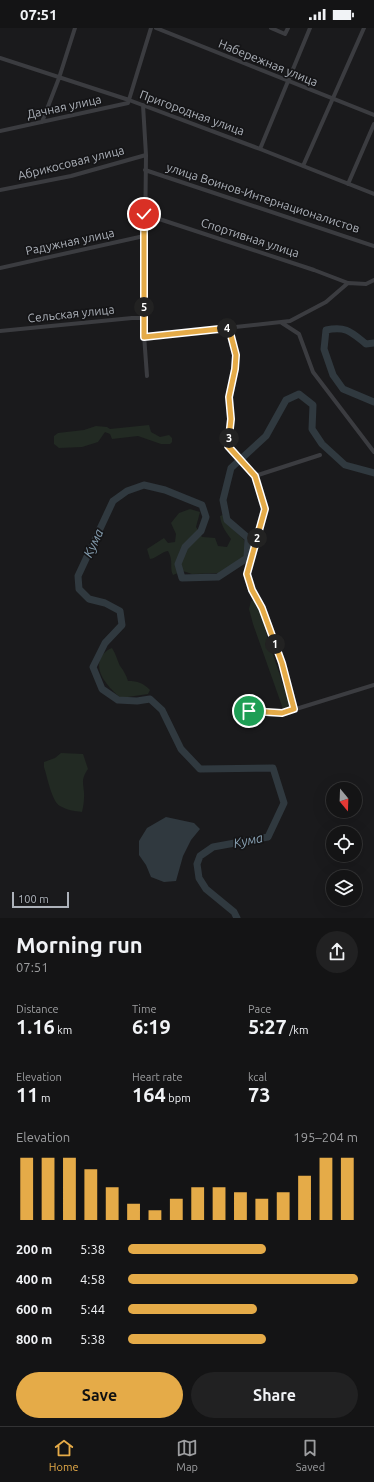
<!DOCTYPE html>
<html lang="en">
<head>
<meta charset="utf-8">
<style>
  :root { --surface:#141415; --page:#212122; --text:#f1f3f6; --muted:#9d9ea0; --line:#333334; --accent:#e5ab48 }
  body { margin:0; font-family:Ubuntu,sans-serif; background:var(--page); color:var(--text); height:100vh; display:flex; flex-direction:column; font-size:15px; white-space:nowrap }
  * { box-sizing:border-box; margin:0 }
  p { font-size:13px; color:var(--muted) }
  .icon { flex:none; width:22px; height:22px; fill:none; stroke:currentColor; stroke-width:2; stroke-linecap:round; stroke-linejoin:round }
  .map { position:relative; height:890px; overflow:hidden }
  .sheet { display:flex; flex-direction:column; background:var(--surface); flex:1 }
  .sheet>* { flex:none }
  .needle { width:26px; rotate:161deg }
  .tools { position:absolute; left:326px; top:754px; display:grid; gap:8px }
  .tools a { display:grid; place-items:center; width:36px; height:36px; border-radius:50%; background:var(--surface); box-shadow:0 4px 16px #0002,0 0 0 1px var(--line); font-size:20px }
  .scale { position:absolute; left:12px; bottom:10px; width:57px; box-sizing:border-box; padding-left:4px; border:2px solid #adb2ba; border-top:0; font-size:11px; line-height:14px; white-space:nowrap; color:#adb2ba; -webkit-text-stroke:3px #151517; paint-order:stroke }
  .pin { position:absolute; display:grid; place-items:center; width:34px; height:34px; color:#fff; margin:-17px; border:2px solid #fff; border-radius:50%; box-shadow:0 1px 4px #0007 }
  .km { position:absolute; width:20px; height:20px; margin:-10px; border-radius:50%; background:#222; color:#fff; font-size:11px; line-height:20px; text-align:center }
  .round { display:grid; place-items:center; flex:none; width:42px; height:42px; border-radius:21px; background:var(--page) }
  .overview { display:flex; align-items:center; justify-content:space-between; height:68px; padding:0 16px }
  h1 { font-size:22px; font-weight:700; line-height:30px }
  .stats { display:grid; grid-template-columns:repeat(3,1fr); gap:6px; height:68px; padding:4px 16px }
  .stats div { display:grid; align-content:center }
  .stats b { font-size:20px; font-weight:700 }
  .stats small { font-size:11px; font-weight:400 }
  .stats p { font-size:11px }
  .chart { height:112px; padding:8px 16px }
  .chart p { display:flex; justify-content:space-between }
  .chart svg { width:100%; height:72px; margin-top:4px; stroke:var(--accent); stroke-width:6 }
  .cta { display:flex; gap:8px; margin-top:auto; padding:8px 16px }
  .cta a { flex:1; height:46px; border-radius:24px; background:var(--accent); color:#111; font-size:16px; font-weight:700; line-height:46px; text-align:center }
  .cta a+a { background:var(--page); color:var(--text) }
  ul { padding:0 16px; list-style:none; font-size:13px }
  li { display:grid; grid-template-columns:64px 48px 1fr; align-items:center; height:30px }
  li i { height:10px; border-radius:5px; background:var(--accent) }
  .status { display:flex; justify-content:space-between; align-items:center; height:28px; padding:0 20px; background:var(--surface); direction:ltr }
  .status svg { height:11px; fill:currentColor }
  .dock { display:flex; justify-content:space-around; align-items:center; height:56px; border-top:1px solid var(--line); background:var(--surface); font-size:11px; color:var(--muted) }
  .dock a { display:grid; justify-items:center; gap:2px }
  .dock .current { color:var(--accent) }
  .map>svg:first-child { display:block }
  .green { fill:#222a23 }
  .water { fill:#30393f }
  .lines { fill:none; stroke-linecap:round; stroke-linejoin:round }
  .river { stroke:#30393f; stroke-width:7 }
  .minor { stroke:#3b3c40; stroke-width:4 }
  .route-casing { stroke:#fff; stroke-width:8 }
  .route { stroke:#e5ab48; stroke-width:5 }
  .labels { text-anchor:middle; stroke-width:3.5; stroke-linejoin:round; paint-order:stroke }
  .street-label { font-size:12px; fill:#adb2ba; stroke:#151517 }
  .water-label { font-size:13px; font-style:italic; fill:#87a0b2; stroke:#151517 }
</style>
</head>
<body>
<div class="status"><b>07:51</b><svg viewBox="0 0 49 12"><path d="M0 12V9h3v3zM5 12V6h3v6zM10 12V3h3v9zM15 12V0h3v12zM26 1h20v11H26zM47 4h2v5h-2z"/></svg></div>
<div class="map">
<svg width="374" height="890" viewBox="0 0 374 890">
  <rect width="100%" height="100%" fill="#1a1a1c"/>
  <path class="green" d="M149,397L151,404L160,409L169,407L172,410V414L170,416H161L138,408L112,411L110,406L105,404L98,414L82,419L59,420L54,416V408L58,405L84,402L96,398L107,399L110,401Z
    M190,481L200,484L196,499L202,509L215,510L218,518L227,519L231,511C225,503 221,497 220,488L223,487L228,496L244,512L245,528L219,545L192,546L183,543L173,547C169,539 174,534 168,523C161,524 157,530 150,531L147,521L164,510L168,515L175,514L176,506L171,495L179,485Z
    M254,572L262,588L268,612L289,674V680L283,681L253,596L249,581L251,573Z
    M112,620C116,626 117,632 120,638C124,643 126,647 128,653C138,653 143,655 150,662L148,666L121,670C110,661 92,643 102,628C105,624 107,622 112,620Z
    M61,725L83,726L88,741C79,754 85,757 84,770C84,775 83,779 82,784C74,783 67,782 60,778C52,774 47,748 44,739V734L55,730Z"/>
  <path class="water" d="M166,789L194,795L200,801L191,812L183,828L176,853L164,854L151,849L146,837L139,827V813L147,800Z"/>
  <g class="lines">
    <path class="river" d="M374,315L366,316C351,304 347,298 326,302L324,321L333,347L343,361L374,374
      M237,890L234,884L206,861L199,850L197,836L200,828L213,819L268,809L284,775L273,740L200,741L181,721L162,682L150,671L137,673L118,672L102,661L93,639L105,615L122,597L120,583L105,575L89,571L79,561L78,548L113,473L127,463L144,457L165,462L202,477L206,489L201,503L185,519L178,536L182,550L218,549L247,530L248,510L227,492L223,472L231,440L266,408L286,372L299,366L313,377L312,401L322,416L345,437L374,445"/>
    <path class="minor" d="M156,0L374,87
      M271,0L285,6L288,0
      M0,30L129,72L260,121L374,166
      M143,77L146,127L144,307L147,348
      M42,94L59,50L75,0
      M0,103L128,75L151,0
      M260,121L310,0
      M303,138L364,0
      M145,142L374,218
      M348,156L374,96
      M0,162L71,148L146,127
      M144,186L314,242L348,255
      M0,240L144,208
      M282,295L299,306L313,344L374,424
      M229,300L236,327L235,341L229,369L231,391L228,418L255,448L265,481L247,547L252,562L262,580L281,635L294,681
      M0,303L132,290H144
      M144,309L290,293L326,274L348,255L366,256L374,252
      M255,448L320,427
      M249,683L283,685L374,657"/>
  </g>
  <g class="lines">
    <g class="route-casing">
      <path id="route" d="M144,186V309L229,300L236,327L235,341L229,369L231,391L228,418L255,448L265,481L247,546L252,562L262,580L282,635L294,681L282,685L249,683"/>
    </g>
    <use href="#route" class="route"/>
  </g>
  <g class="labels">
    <g class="street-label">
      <text transform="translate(268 35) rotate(22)" y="4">Набережная улица</text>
      <text transform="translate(64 79) rotate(-12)" y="4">Дачная улица</text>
      <text transform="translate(192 85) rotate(20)" y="4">Пригородная улица</text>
      <text transform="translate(71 135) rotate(-14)" y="4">Абрикосовая улица</text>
      <text transform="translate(263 170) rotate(18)" y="4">улица Воинов-Интернационалистов</text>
      <text transform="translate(250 210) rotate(18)" y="4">Спортивная улица</text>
      <text transform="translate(70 214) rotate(-12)" y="4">Радужная улица</text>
      <text transform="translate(71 286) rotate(-6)" y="4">Сельская улица</text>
    </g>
    <g class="water-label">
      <text transform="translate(93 515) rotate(-65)" y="5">Кума</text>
      <text transform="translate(248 812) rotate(-12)" y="5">Кума</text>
    </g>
  </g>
</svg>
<div class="tools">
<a><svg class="needle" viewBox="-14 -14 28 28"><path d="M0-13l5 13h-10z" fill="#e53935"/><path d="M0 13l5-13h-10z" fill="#9d9ea0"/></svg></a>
<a><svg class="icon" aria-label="locate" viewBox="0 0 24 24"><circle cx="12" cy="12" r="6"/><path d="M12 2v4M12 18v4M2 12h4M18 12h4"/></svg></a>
<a><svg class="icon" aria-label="layers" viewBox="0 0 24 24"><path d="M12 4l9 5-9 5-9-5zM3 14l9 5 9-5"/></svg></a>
</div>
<div class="scale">100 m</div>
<div class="pin" style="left:249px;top:683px;background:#1e9e55"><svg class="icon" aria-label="arrive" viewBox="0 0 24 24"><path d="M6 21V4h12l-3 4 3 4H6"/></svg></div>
<div class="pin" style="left:144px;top:186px;background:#d93025"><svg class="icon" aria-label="check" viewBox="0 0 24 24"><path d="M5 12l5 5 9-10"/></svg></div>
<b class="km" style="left:275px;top:616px">1</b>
<b class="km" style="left:257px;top:510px">2</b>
<b class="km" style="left:229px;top:410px">3</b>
<b class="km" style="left:227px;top:300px">4</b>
<b class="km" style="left:144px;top:279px">5</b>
</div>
<section class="sheet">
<div class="overview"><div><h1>Morning run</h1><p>07:51</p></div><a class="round"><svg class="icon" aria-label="share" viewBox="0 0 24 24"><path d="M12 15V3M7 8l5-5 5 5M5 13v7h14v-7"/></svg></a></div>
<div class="stats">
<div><p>Distance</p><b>1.16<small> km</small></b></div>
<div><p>Time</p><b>6:19</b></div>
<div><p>Pace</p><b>5:27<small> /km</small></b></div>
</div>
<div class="stats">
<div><p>Elevation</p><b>11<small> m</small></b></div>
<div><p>Heart rate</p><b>164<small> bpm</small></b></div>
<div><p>kcal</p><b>73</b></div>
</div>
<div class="chart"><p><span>Elevation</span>195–204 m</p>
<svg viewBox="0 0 160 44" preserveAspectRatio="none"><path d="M5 44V6M15 44V6M25 44V6M35 44V13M45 44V24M55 44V34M65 44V38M75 44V31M85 44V24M95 44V24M105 44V27M115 44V31M125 44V27M135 44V17M145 44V6M155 44V6"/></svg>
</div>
<ul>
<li><b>200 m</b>5:38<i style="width:60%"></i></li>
<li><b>400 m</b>4:58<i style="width:100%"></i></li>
<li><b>600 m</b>5:44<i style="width:56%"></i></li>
<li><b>800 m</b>5:38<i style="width:60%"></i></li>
</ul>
<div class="cta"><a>Save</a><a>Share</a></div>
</section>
<nav class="dock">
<a class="current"><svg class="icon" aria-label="home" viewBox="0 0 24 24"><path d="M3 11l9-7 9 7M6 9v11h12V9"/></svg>Home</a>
<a><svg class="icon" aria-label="map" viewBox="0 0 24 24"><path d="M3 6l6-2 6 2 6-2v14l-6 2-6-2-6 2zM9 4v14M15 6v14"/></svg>Map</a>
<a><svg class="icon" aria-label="saved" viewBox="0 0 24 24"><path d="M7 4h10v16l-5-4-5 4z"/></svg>Saved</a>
</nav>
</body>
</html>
